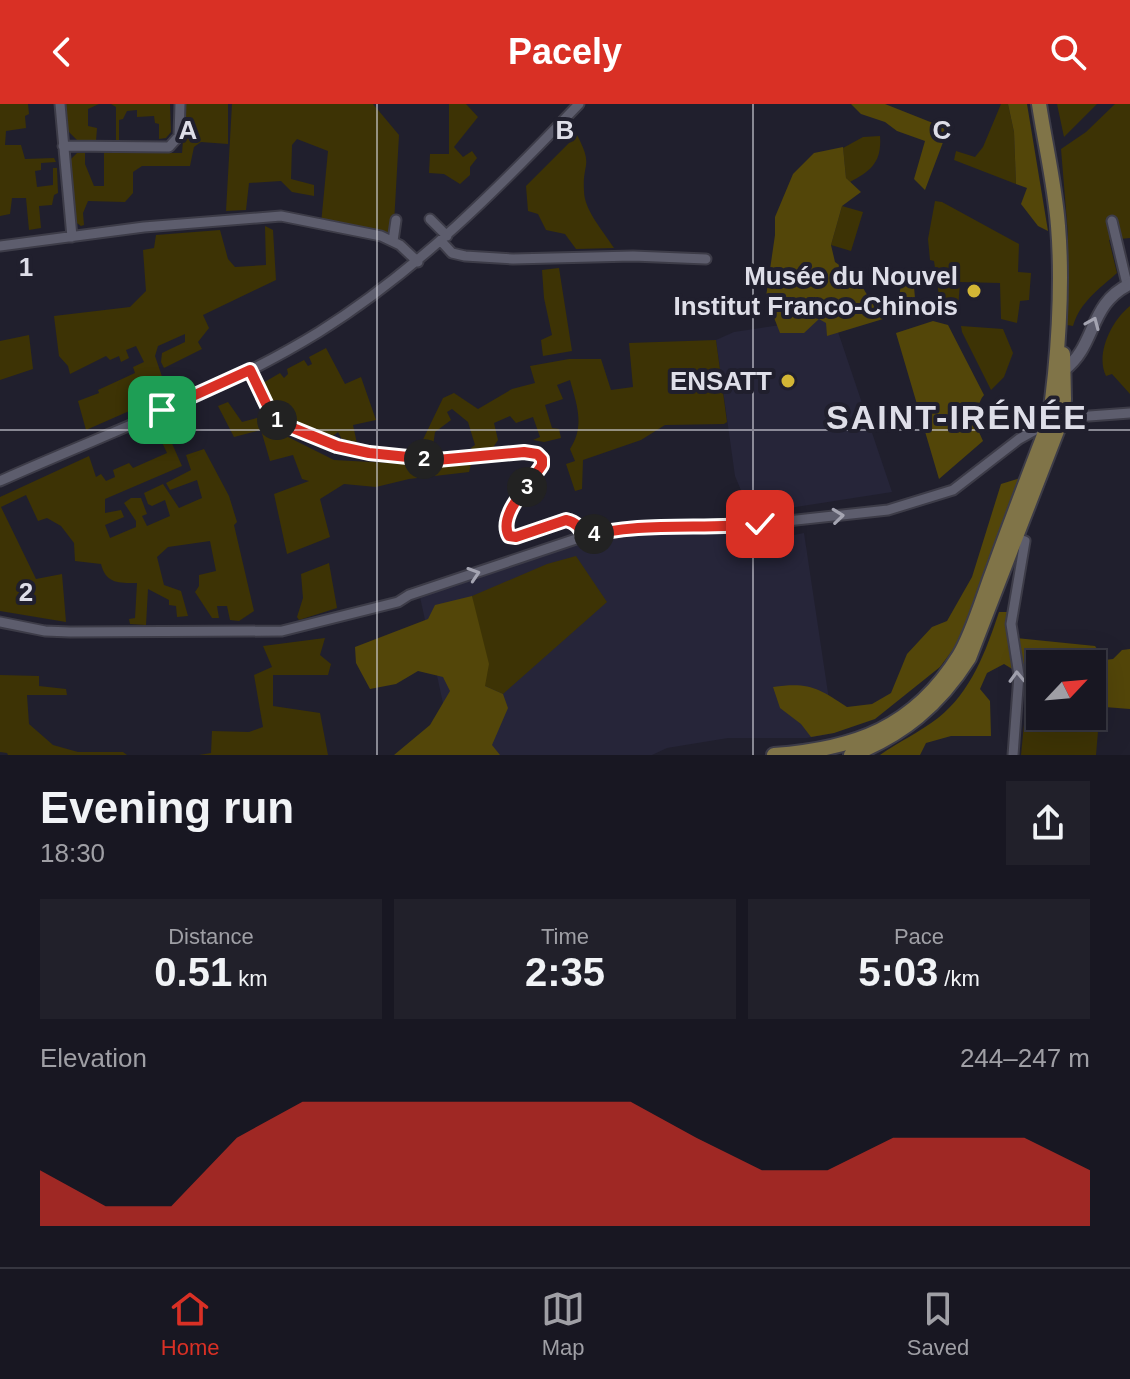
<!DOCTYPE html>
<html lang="en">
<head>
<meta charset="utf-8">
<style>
  :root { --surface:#181722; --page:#21202a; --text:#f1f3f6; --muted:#9f9fa5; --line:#363640; --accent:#d93025 }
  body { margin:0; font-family:Helvetica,sans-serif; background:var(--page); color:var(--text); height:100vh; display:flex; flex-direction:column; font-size:30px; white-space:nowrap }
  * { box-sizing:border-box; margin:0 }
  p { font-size:26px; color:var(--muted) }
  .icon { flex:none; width:44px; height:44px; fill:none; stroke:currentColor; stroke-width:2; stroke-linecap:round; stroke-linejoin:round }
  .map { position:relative; height:651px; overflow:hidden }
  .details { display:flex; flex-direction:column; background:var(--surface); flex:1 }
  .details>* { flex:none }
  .needle { width:52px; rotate:64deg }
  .buttons { position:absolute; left:1026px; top:546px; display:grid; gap:16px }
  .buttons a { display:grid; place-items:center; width:80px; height:80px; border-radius:0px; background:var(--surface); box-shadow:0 8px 32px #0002,0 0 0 2px var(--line); font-size:40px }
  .pin { position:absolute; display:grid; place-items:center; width:68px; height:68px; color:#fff; margin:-34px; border-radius:16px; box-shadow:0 4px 12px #0006 }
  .km { position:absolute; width:40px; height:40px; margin:-20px; border-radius:50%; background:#222; color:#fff; font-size:22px; line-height:40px; text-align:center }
  .round { display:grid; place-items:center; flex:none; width:84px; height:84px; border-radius:0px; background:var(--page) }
  .headline { display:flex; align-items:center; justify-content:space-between; height:136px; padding:0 40px }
  h1 { font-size:44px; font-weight:700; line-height:60px }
  .figures { display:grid; grid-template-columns:repeat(3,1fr); gap:12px; height:136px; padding:8px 40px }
  .figures div { display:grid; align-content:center; border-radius:0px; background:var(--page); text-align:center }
  .figures b { font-size:40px; font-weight:700 }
  .figures small { font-size:22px; font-weight:400 }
  .figures p { font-size:22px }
  .chart { height:224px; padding:16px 40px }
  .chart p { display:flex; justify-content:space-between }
  .chart svg { width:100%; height:144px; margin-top:8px; fill:var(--accent); opacity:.7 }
  header { display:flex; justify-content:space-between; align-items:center; height:104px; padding:0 40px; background:var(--accent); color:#fff; font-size:36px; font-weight:700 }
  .menu { display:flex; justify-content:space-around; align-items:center; height:112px; border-top:2px solid var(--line); background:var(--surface); font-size:22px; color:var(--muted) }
  .menu a { display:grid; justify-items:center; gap:4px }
  .menu .selected { color:var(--accent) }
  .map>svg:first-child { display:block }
  .built { fill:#262539 }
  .green { fill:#3d3305 }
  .forest { fill:#534609 }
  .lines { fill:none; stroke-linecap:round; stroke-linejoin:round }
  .minor-casing { stroke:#3d3c48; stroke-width:13 }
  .tertiary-casing { stroke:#3d3c48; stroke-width:15 }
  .primary-casing { stroke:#3d3c48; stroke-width:18 }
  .minor { stroke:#5d5d6d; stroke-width:9 }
  .tertiary { stroke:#5d5d6d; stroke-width:11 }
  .primary { stroke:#807448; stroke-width:14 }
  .oneway { stroke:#a4a4b1 }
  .route-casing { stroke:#fff; stroke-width:16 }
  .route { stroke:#d93025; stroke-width:10 }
  .grid { fill:none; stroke:#dedee8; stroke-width:2; stroke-opacity:0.55 }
  .poi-dot { fill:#d3b635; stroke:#201f2d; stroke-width:3 }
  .labels { text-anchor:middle; stroke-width:8; stroke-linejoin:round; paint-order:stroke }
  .poi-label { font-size:26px; font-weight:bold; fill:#dedee8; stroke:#201f2d; text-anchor:end }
  .district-label { font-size:34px; font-weight:bold; letter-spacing:2px; fill:#dedee8; stroke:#201f2d }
  .grid-label { font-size:26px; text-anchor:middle; font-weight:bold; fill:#dedee8; stroke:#201f2d; stroke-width:8; stroke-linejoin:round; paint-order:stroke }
</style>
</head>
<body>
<header><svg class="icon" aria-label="back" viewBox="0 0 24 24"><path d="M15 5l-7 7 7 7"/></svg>Pacely<svg class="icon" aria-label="search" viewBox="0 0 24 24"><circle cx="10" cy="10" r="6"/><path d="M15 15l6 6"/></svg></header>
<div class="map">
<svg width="1130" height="651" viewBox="0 0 1130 651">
  <rect width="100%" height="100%" fill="#201f2d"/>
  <path class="built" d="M833,213L892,388L751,410L735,372L716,236L734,228Z
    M673,426H758L764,437L804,429L834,629L807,634H728L667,644L652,651H401L449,627L420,493L591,435Z"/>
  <path class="green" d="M0,0H28L29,10L25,12L26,24L6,27L5,41H21L25,55L54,54L56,58L41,59V66L35,67L37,83L53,81V64H57L58,89L54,91L52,101L39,102L41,124L29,126L26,94H12L10,110L0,112Z
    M66,0H99L88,5V22L97,24L96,37H78L68,27Z
    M111,0H170L171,28L166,34L159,35V20L155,19L154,12L137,13V6L127,7L123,15L119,16V36H116V3Z
    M186,0H228V40L201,38L194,43L190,62H142L133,68V89L125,98L88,97L83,109L84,121L81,122L74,117L69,57L77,49H85V60L94,82H104V49H182Z
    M232,0H373L399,31L393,137L321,120L328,47L297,35L292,41L291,75L314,81V92L292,88L281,77L249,79L246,106L226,107Z
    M449,0H466L478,13L454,43L463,53L472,47L477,54L470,63V71L460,80L444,70L429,69L430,50H449Z
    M1001,0H1008L1014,28L1016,80L954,56L956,47L975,53L983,43Z
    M1057,0H1097L1064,33Z
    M1115,0H1130V134L1109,136L1117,169C1099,185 1080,198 1073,222L1067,221L1068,130L1061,45L1086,28Z
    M577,31C594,63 582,58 584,87C584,106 604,128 614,144L576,145L565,130L546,126L538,110L528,107L526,82Z
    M880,32C882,58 871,67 850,78L846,74L843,44L863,33Z
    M935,97L942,98L1019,140L1018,168L1031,169L1029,196L1020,197L1017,219L1001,215L1000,179L960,178L958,205L941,206L934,157L930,156L928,135Z
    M842,102L863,108L851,147L831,141Z
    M265,122L273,126L276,176L203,211L209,224L198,238L202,245L164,264L161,258L162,249L185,238V230L158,242L155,252L168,290L86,326L78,297L99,289L98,286L135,269L133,263L144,258L136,242L126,246L129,254L121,258L119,252L110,256L106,252L70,270L68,262L59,252L54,212L130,203L146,187L143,146L154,144L156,131L220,126L228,155L235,163L266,161Z
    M559,164L572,247L543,252L541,236L552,231L544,194L542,166Z
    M1130,202V290L1112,270L1106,272C1095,250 1112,216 1130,202Z
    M961,222L1003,225L1013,249L1004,273L991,286L962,228Z
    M29,231L33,265L0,276V237Z
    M716,236L727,318L724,320L665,321L641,336L583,356L582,385L575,387L566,360L575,357L570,345C585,322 577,301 570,276L557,281L563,295L545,301L552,324L559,325L561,334L544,338L533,336L540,333L533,313L516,319L510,312L494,319L498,336L490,348L473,350L471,344L475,341L468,318L452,305L447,308L451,316L435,328L433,342L418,346L443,294L454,289L478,305L512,285L535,279L530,262L569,255H601L611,286L633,283L629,239Z
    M326,244L345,280L361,273L376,316L353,321L358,344L345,341L338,328L333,332L335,339L278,312L263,279L280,269L284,274L288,270L287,265L304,256L308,262L312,260L309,253Z
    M228,298L242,318L261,313L276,327L334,356L408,360H471L469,368L409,375L376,383L344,380L320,395L330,433L287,450L274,390L309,377L302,375L293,351L270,357L261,326L234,333L218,302Z
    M161,326H166L182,362L105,395V409L121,406L124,413L105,421L110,434L136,423V417L124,399L131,394H141L147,410L142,412L147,422L170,412L165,396L152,402L148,400L144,389L163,380L179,404L202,394L197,376L170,386L166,379L191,366L186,351L204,345L229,392L237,418L234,421L254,507L239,517L230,516L227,502H217L219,514H212L195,488L199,482V471L216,467L210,437L168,443L157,453L164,481L181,487L188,512L177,513L176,502L169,501V496L148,485L146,521L130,520L129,515L135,514L137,479C119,479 106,480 101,460L75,457L74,439L61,422L47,414L38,417L26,391L1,403L36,475L62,470L66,518L0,507V393L89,352L96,373L101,370L106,377L115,373L113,366L129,359L133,364L167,349L160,334Z
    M576,452L607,498L503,590L485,582L472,492L547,460Z
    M329,459L337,504L299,516L297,513L303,494L301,470Z
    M325,534L320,551L331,560L328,571H273V602L320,609L328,651H199L211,649L212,627L249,628L263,623L254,571L272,563L263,542Z
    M0,571L39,572V582L66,585L67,591H27L29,620L53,641L78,648H123L127,651H8L7,649L0,648Z
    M1092,602L1100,604L1096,651H1021L1024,620L1047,623L1048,612H1092Z"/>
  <path class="forest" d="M851,0H885L948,25L925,86L914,75L925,37L897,27L885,18L861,10Z
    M1008,0H1027L1048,127L1038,122L1021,100L1027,84L1016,80L1014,28Z
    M843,43L846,74L861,88L842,102L831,141L835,158L857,174L875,204L899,194L902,172H913L916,205L827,232L826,219L819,215L804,229H780L766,193L775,131V113L793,70L814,49Z
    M933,217L948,221L984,291C977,299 979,308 973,315L983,337L939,375L896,229Z
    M1020,374L960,536L940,563L875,615L834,629L811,633L801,620L780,604L773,583C809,578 818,584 847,603L872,600L891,589L907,550L932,523L947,517L972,473L1001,380Z
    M472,492L489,560L485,582L503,590L508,604L492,641L500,651H394L430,621L450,587L443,573L418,567L396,580L370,585L356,559L355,543L428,515L435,501Z
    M999,508H1008L1007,531L1016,534L1095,542L1105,556L1113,555L1122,546L1130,545V605L1092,602V560H1040V612H1048L1047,623L1034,620L1035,579L1004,560L987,569L980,585L990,597L991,632H951L926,639L920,651H880C898,638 920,628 938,614C971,588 986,547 999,508Z"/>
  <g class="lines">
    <g class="minor-casing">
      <path id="minor" d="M60,0L72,133
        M63,42L169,43L179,32L180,0
        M430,115L447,132
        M1112,117L1127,180
        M393,137L396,116
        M441,137L452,149L465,152L513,155L633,152L706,155
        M0,142L144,123L281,112L381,132L400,141L418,158
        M250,266C257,281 263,305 276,315C285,323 299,325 310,330C379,359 451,357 524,348L537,350L542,355V361C531,379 497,411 509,432L516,433L566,416C575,417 580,423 583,433
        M1062,314L1130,309
        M0,377C107,329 220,289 319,228C418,166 499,84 579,0
        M0,518L45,527L70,528L282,527L398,498L409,491L591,430L668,422L750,421L888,406L953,386L1019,335L1046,320
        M1013,651L1019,571L1011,520L1025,437L1016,434"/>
    </g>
    <g class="tertiary-casing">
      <path id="tertiary" d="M1064,266C1097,241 1088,200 1130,180"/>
    </g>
    <g class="primary-casing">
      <path id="primary" d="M774,651C855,645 914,624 959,552C973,529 983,493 993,467C1011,417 1030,368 1049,318C1058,258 1063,182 1058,122C1055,81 1045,40 1039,0
        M851,651C903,631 939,601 969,554L1062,314L1064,295L1063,250"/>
    </g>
    <use href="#minor" class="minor"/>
    <use href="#tertiary" class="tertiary"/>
    <use href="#primary" class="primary"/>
  </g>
  <defs><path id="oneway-chevron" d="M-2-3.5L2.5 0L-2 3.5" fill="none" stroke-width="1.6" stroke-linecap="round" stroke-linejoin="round" transform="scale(2)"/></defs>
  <g class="oneway">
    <use href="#oneway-chevron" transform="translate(1093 219) rotate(-67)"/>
    <use href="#oneway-chevron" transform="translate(838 412) rotate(-6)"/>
    <use href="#oneway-chevron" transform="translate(474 470) rotate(-18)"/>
    <use href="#oneway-chevron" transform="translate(1017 573) rotate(-92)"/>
  </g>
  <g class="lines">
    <g class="route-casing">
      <path id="route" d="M162,306L250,266L272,312L288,322L337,342L369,349L437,356L524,348L537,350L542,355V361C531,379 497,411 509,432L516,433L566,416C575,418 581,423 583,433C641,417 701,426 760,420"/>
    </g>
    <use href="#route" class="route"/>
  </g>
  <path class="grid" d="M377,0V651M753,0V651M0,326H1130"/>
  <g class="poi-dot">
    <circle cx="974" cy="187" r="8"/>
    <circle cx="788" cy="277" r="8"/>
  </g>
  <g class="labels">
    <g class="poi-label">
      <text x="958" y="181">Musée du Nouvel<tspan x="958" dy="30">Institut Franco-Chinois</tspan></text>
      <text x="772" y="286">ENSATT</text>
    </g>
    <g class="district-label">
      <text x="957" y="325">SAINT-IRÉNÉE</text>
    </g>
  </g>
  <g class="grid-label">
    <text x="188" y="35">A</text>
    <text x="565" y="35">B</text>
    <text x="942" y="35">C</text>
    <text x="26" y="172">1</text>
    <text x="26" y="497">2</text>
  </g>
</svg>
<div class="buttons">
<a><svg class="needle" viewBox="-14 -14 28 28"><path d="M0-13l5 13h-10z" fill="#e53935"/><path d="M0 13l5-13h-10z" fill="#9f9fa5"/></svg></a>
</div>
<div class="pin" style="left:162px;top:306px;background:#1e9e55"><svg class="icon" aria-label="arrive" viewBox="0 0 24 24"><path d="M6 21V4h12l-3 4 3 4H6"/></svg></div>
<div class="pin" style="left:760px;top:420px;background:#d93025"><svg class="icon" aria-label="check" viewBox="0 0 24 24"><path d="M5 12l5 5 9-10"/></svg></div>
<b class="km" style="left:277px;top:316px">1</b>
<b class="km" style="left:424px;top:355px">2</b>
<b class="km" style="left:527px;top:383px">3</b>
<b class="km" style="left:594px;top:430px">4</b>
</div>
<section class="details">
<div class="headline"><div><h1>Evening run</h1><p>18:30</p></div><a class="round"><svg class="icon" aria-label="share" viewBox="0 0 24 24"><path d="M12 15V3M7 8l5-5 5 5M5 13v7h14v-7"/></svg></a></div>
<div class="figures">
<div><p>Distance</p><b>0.51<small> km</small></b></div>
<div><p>Time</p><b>2:35</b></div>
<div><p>Pace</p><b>5:03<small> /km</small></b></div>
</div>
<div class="chart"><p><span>Elevation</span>244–247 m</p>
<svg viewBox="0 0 160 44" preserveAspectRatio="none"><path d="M0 44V27L10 38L20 38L30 17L40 6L50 6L60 6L70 6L80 6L90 6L100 17L110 27L120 27L130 17L140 17L150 17L160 27V44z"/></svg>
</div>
</section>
<nav class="menu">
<a class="selected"><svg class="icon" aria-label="home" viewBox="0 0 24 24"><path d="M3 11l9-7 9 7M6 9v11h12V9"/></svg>Home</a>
<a><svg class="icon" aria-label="map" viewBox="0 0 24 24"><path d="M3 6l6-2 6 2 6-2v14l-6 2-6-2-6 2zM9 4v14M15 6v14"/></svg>Map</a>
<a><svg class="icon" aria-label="saved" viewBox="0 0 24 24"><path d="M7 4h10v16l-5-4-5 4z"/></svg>Saved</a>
</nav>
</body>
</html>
